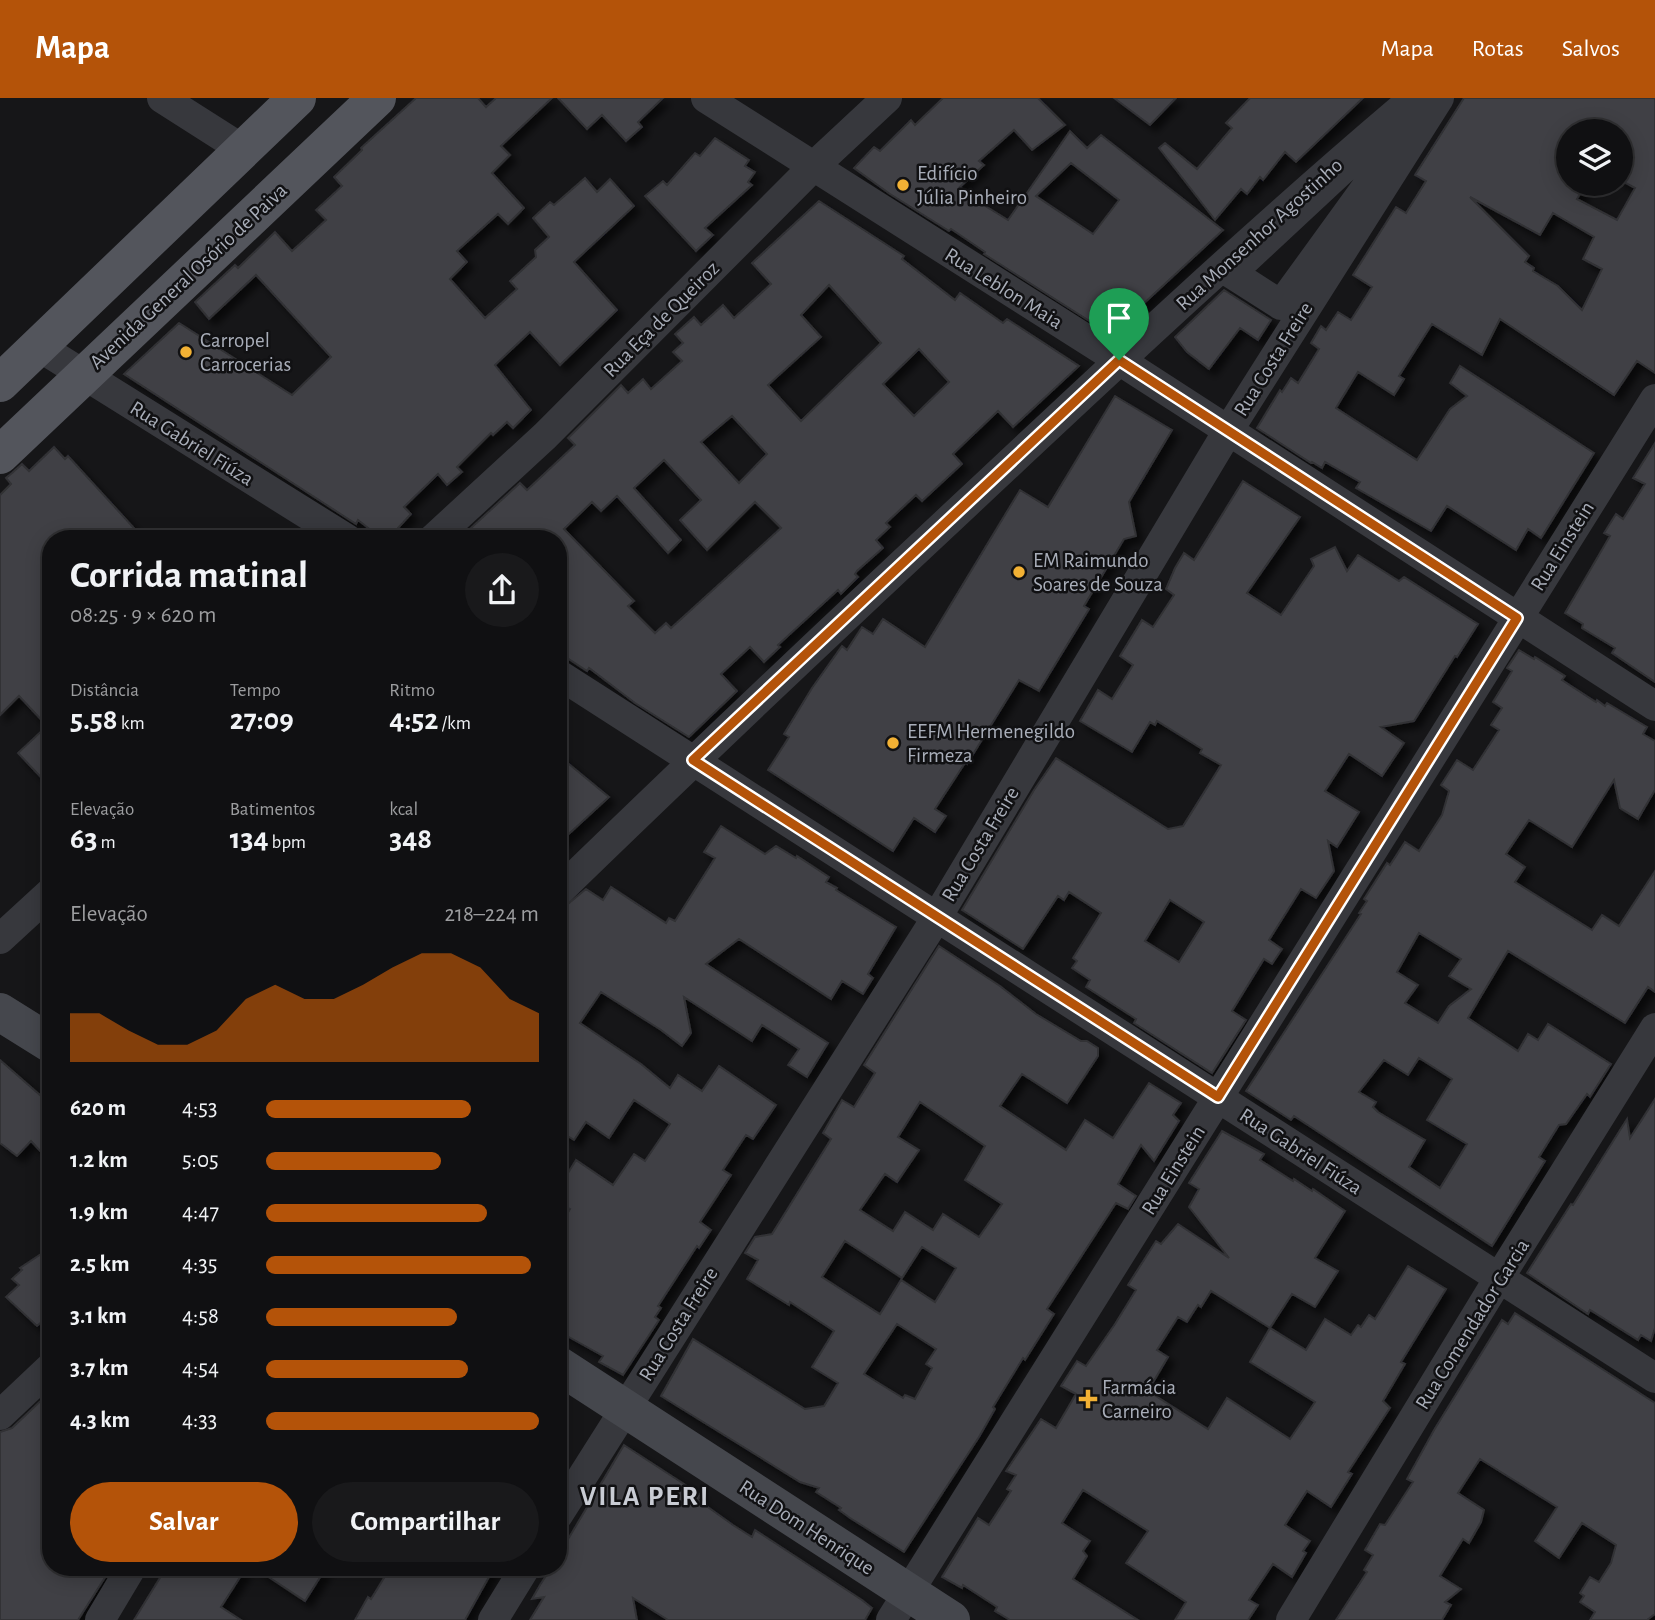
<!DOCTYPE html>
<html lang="pt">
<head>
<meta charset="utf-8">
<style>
  :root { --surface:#101012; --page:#19191b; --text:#f1f3f6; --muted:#9c9d9f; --line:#303032; --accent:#b45309 }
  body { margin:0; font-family:"Alegreya Sans",sans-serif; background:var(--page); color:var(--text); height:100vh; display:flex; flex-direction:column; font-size:26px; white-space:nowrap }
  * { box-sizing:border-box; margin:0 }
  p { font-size:23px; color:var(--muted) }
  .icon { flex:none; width:38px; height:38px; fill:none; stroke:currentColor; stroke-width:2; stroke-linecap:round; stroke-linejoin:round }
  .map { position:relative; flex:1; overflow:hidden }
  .details { position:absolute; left:42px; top:432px; width:525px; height:1046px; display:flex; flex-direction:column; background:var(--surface); border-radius:28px; box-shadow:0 4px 18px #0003,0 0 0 2px var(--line) }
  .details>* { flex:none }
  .fabs { position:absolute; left:1556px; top:21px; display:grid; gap:14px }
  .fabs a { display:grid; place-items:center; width:77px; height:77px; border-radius:50%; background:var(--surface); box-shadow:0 4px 18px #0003,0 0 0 2px var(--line); font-size:35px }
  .pin { position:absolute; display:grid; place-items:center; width:60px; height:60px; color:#fff; margin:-72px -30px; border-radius:50% 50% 50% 0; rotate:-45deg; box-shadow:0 0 7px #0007 }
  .pin .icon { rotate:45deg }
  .round { display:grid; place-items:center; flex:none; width:74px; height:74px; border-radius:37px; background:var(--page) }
  .summary { display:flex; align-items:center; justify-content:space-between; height:119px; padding:0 28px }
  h1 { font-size:38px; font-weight:700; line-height:52px }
  .figures { display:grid; grid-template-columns:repeat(3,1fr); gap:10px; height:119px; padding:7px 28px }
  .figures div { display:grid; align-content:center }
  .figures b { font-size:30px; font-weight:700 }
  .figures small { font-size:19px; font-weight:400 }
  .figures p { font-size:19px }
  .chart { height:196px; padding:14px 28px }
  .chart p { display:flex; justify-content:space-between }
  .chart svg { width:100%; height:126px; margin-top:7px; fill:var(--accent); opacity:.7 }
  .button { display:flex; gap:14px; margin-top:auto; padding:14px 28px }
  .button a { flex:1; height:80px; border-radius:42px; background:var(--accent); color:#fff; font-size:28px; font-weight:700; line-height:80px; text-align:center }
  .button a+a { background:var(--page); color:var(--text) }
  ul { padding:0 28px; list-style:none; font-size:23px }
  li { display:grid; grid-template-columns:112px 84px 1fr; align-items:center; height:52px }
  li i { height:18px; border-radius:9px; background:var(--accent) }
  header { display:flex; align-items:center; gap:42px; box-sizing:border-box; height:98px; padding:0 35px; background:var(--accent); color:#fff }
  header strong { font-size:33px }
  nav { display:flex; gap:38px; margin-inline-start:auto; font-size:24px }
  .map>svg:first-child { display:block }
  .building { fill:#404145; stroke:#303034; stroke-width:2; fill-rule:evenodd; filter:url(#shadow) }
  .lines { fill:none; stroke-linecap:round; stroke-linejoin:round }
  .street { stroke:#37383d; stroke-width:30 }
  .secondary { stroke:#45474d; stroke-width:38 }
  .primary { stroke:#53555c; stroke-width:38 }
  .route-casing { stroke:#fff; stroke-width:14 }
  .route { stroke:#b45309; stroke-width:9 }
  .poi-dot { fill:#f2b134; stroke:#111113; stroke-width:2.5 }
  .labels { text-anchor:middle; stroke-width:5; stroke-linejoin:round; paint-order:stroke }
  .poi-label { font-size:21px; fill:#a8adb8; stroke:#111113; text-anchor:start }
  .street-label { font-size:21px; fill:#a8adb8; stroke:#111113 }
  .district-label { font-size:28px; font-weight:bold; letter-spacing:2px; fill:#c9ccd4; stroke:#111113 }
</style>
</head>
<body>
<header>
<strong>Mapa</strong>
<nav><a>Mapa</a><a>Rotas</a><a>Salvos</a></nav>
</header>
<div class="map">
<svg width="1655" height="1522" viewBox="0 0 1655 1522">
  <defs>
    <filter id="shadow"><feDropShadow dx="6" dy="6" stdDeviation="3.5" flood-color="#0009"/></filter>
  </defs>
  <rect width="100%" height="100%" fill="#161618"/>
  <path class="building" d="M416,0H478L486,9L496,0H552L501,48L510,57L492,75L524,110L508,126L498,116L457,153L467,164L450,181L485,220L517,191L510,183L536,159L535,152L549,139L533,120L550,104L554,107L585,80L597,94L610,81L634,108L574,164L617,212L560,267L530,234L495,267L531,312L513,330L507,324L493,337L491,335L457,369L462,374L447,387L438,376L404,409L411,416L388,441H382L358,422L356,426L124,276L179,225L292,297L331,259L256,177L209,221L195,204L235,167L238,170L275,134L292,153L326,122L316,112L342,88L334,79L362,52L361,50Z
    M558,0H663L638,24L642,29L626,43L602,17L587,31Z
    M943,0H1038L1065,27L1032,52L1014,32L979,63L984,67L960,89L972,98L971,99L1008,122L1070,33L1087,50L1101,37L1223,132L1140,209L1142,210L1113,238L984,156L985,154L951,131L949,133L890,96L854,70L874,49L880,53L911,22L915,27ZM1071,65L1119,102L1093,136L1036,98Z
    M1114,0H1176L1150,27Z
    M1250,0H1363L1296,64L1285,54L1263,82L1260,79L1247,96L1241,91L1215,122L1159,50L1165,45L1197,71L1232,30L1226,25Z
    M1464,0H1655V275L1637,263L1614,297L1500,221L1482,257L1432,226L1399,278L1404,281L1394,297L1358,274L1336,310L1417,362L1450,311L1467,298L1450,285L1460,268L1594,355L1541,440L1528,431L1516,452L1447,408L1431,433L1356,390L1360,384L1325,364L1322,370L1312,364L1311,365L1257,330L1280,292L1282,294L1291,280L1298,285L1319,251L1311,245L1321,228L1326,232L1338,214L1351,222L1372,189L1353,177L1396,109L1406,115L1426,83L1415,77ZM1568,33H1620V82L1635,90L1617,122L1577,101L1586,86H1568ZM1470,99L1540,137L1553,115L1594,139L1583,161L1602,171L1582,212L1558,188L1533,173L1534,170L1525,164L1529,158Z
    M715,40L749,62L745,68L755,74L748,84L752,87L705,130L713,137L696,153L645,98L663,83L667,87L695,55L700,58Z
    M819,103L904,158L902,161L955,202L960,195L1003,225L1007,221L1079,268L1013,329L998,313L953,356L962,366L922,403L916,397L886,425L890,429L876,442L883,450L857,473L855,476L858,479L841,496L838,492L778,547L780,549L764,564L750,549L721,576L737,593L689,639L635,605L589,570L587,573L558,554V441H459L520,385L527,392L575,347L568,340L621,287L628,295L643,281L651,291L682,263L673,254L683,245L675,236L694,219L701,227L723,207L734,220L771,186L752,165ZM829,187L881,245L801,323L768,287L821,239L801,217ZM919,251L949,284L914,318L883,286ZM732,318L767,356L739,385L701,344ZM664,362L701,402L680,422L707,452L755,404L781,430L671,530L666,525L655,535L628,508L634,503L564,431L592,404L601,413L617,398L668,455L681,442L634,390Z
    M1224,192L1271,222L1258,242L1240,230L1209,271L1187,254L1175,239Z
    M1115,298L1172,332L1129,404L1136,438L1124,441L1084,508L1089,511L1039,593L1019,582L967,666L965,665L935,711L946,718L935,734L914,720L893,753L768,672L789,639L784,636L812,590L842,548L847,552L862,529L873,536L883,521L925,549L1020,392L1048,409Z
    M1655,345V584L1612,555L1615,550L1582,530L1583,526L1565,515L1610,438L1604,435L1616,416L1623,421L1645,386L1633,380Z
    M54,349L65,361L68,358L144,441H51V557L43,565L51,573V690L18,655L47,628L19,598L0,617V397L11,386L6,380L12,375L22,366L29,373Z
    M1243,383L1300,419L1247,495L1281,517L1314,468L1311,461L1335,449L1347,473L1358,457L1399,483L1404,479L1478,526L1457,559L1455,558L1414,623L1381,629L1404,645L1382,678L1349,656L1325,693L1359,714L1337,749L1328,743L1334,773L1316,800L1301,791L1269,842L1282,851L1272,866L1264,861L1232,913L1246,922L1212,975L1134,925L1136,921L1086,889L1090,882L1072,870L1077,863L1073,860L1101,815L1069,794L1064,802L1058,798L1023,851L962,812L1034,692L1056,660L1168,731L1183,728L1221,667L1200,655L1202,651L1157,623L1155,627L1150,624L1132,654L1080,623L1098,592L1112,601L1133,567L1120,558L1142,522L1153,529L1174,497L1166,491L1175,470L1184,455L1194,462ZM1170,802L1204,824L1179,864L1145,843Z
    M1519,552L1534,561L1535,559L1565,578L1562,582L1596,604L1597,602L1605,608L1607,605L1647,629L1643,636L1655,643V692L1638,721L1620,710L1614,682L1572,749L1529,722L1506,756L1525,769L1515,784L1592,832L1602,817L1619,828L1655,773V894L1648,889L1625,925L1508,853L1468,920L1518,953L1528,936L1538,942L1548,926L1611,966L1590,999L1587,996L1566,1026L1559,1027L1539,1059L1545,1063L1492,1148L1294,1018L1291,1022L1246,993L1361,816L1359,815L1367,803L1364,801L1387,765L1390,767L1405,744L1419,753L1442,717L1449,693L1441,687L1457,662L1473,672L1499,632L1491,627L1502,610L1493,604L1512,573L1507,570ZM1419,835L1461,861L1449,878L1471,891L1449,908L1438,925L1405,905L1418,887L1397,874ZM1419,960L1452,981L1427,1022L1467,1046L1440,1090L1409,1069L1425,1042L1378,1014L1373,1009L1376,1004L1359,994L1384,962L1408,977Z
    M558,657L609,699L558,746Z
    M721,728L765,756L776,748L796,760L797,758L829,779L826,784L837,790L836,792L896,829L868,876L873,880L863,896L842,883L831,901L739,841L706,866L828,945L807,979L788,967L799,951L762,927L752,943L684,899L691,935L682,948L661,932L601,894L580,925L641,966L670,990L678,977L702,993L719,968L776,1007L753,1041L746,1037L723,1072L731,1077L700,1124L711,1132L699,1150L697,1148L658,1208L661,1210L655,1219L659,1222L623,1277L599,1264L603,1258L558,1233V1130L570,1111L558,1104V1091L576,1062L613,1087L634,1056L645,1063L670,1026L634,1002L609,1040L586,1024L574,1042L558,1032V818L563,810L586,791L603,802L611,789L666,825L669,820L675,823L715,760L704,754Z
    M939,848L1000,888L1036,916L1081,943H1087L1098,950V958L1067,1005L1022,976L1000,1008L1066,1052L1085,1022L1113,1040L1149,985L1181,1005L1173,1017L1179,1023L1154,1063L1141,1047L1118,1086L1136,1098L1128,1111L1116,1105L1103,1125L1047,1211L1054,1216L1025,1262L1023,1260L993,1309L995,1311L979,1339L904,1454L850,1420L839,1412L841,1410L816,1394L819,1390L800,1384L661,1298L693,1241L805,1311L824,1308L838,1285L812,1269L834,1233L790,1204L789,1207L747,1181L758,1162L745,1155L755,1139L772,1136L831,1041L823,1035L842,1002L854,1009L875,975L864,967ZM920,1004L985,1048L965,1082L1002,1106L979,1139L943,1116L933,1132L905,1114L893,1133L860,1112L885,1076L897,1084L919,1052L898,1039ZM845,1143L902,1180L922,1149L956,1170L935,1204L901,1182L880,1216L822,1179ZM897,1226L936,1251L926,1266L932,1270L915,1301L905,1297L903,1300L864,1276Z
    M0,962L40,997L51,984V1065L31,1043L17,1058L0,1045Z
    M1655,1001V1230L1651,1243L1641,1237L1638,1242L1590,1212L1588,1216L1527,1175L1571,1106L1573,1107L1627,1021L1630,1040Z
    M1222,1033L1264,1056L1260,1062L1293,1083L1294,1081L1312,1093L1313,1091L1345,1113L1315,1160L1338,1173L1315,1209L1292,1196L1270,1230L1211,1193L1201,1209L1198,1207L1187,1224L1178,1219L1157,1252L1168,1259L1148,1293L1208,1331L1227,1300L1290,1341L1315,1304L1250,1264L1270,1230L1306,1252L1325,1221L1351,1237L1358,1227L1361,1229L1369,1217L1375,1221L1408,1168L1446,1191L1401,1264L1405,1266L1383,1303L1390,1310L1348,1374L1352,1376L1331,1409L1307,1393L1285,1427L1310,1443L1303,1453L1306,1455L1292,1479L1273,1466L1249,1502L1258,1507L1248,1522H1175L1186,1504L1126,1465L1148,1433L1083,1392L1062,1425L1090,1443L1083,1453L1087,1458L1073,1481L1138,1522H1010L995,1513L997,1509L963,1487L962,1490L942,1479L978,1420L989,1427L1011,1393L1007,1391L1016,1377L1006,1373L1041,1321L1056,1330L1076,1296L1061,1288L1077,1263L1086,1268L1115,1226L1136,1192L1128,1187L1156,1143L1161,1146L1178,1126L1229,1160L1189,1109L1199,1091L1189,1085Z
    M41,1156L51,1167V1216L37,1228L6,1199L19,1187L12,1181L22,1172L20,1170Z
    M1515,1215L1655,1305V1516L1647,1522H1590L1595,1514L1580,1504L1584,1498L1580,1495L1590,1479L1599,1484L1611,1465L1616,1447L1582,1425L1559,1460L1535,1443L1557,1409L1480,1361L1458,1395L1484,1412L1481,1424L1469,1445L1463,1441L1440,1478L1461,1491L1445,1504L1451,1507L1442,1522H1336L1367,1474L1364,1472L1373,1457L1365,1452L1380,1426L1385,1427L1413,1384L1407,1381L1434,1332L1502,1222L1508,1226Z
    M51,1293V1470H111L78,1522H0V1334L12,1330Z
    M624,1347L701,1397L698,1402L733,1427L752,1439L755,1432L862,1502L872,1510L865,1522H668L633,1500L637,1522H530L544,1499L532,1501L540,1487L551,1470H558V1458Z
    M166,1470H246L221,1509L241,1522H134Z
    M255,1470H326L305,1503Z
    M390,1470H494L465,1522H355L368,1499L371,1501Z"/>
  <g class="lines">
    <path class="street" d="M162,0L242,51
      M706,0L1119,262L1655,608
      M1384,36L1392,38L1395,45L1394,51L1281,207L1231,175L1377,39Z
      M38,248L347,441
      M433,441L545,338L813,69L887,0
      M558,576L1655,1280
      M558,794C693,663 829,534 966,406C1113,268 1260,130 1414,0
      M0,841L51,794
      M0,1317L51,1269
      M558,1417L937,819L1228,333L1439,0
      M100,1522L131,1470
      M493,1522L525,1470
      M891,1522L1655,301
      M1291,1522L1499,1180L1655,930"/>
    <path class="secondary" d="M0,914L51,946
      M558,1267L951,1522"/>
    <path class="primary" d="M0,285L297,0
      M0,357L377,0"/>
  </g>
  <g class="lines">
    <g class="route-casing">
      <path id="route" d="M1119,262L1517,520L1218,999L693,662Z"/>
    </g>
    <use href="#route" class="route"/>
  </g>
  <g class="poi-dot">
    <circle cx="903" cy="87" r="7"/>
    <circle cx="186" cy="254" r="7"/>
    <circle cx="1019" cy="474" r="7"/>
    <circle cx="893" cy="645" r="7"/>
    <path d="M1084.5 1290.5h7v7h7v7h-7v7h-7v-7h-7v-7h7z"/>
  </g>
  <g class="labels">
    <g class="poi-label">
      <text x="917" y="82">Edifício<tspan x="917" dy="24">Júlia Pinheiro</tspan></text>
      <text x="200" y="249">Carropel<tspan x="200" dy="24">Carrocerias</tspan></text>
      <text x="1033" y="469">EM Raimundo<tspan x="1033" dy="24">Soares de Souza</tspan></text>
      <text x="907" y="640">EEFM Hermenegildo<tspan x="907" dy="24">Firmeza</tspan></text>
      <text x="1102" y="1296">Farmácia<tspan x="1102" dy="24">Carneiro</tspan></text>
    </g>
    <g class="street-label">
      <text transform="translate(1259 136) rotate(-42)" y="7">Rua Monsenhor Agostinho</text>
      <text transform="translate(188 178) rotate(-43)" y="7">Avenida General Osório de Paiva</text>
      <text transform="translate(1004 190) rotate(32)" y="7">Rua Leblon Maia</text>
      <text transform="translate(661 221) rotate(-45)" y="7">Rua Eça de Queiroz</text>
      <text transform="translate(1273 261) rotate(-58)" y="7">Rua Costa Freire</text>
      <text transform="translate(192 345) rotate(32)" y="7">Rua Gabriel Fiúza</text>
      <text transform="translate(1562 448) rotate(-58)" y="7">Rua Einstein</text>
      <text transform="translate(980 746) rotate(-59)" y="7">Rua Costa Freire</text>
      <text transform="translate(1301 1053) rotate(33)" y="7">Rua Gabriel Fiúza</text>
      <text transform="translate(1173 1072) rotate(-58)" y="7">Rua Einstein</text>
      <text transform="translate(678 1226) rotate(-58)" y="7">Rua Costa Freire</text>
      <text transform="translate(1472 1226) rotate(-58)" y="7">Rua Comendador Garcia</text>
      <text transform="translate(807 1429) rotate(33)" y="7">Rua Dom Henrique</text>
    </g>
    <g class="district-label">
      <text x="645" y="1407">VILA PERI</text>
    </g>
  </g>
</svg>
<div class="fabs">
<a><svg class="icon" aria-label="layers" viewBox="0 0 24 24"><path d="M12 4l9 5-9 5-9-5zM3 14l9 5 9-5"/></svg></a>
</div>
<div class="pin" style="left:1119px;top:262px;background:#1e9e55"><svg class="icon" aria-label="arrive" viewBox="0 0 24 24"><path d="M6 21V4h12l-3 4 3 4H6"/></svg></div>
<section class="details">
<div class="summary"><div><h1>Corrida matinal</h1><p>08:25 · 9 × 620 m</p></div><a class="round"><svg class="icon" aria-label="share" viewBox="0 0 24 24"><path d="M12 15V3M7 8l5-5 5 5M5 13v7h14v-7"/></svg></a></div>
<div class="figures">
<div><p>Distância</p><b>5.58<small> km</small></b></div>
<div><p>Tempo</p><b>27:09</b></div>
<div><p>Ritmo</p><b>4:52<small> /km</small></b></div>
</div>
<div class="figures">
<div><p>Elevação</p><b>63<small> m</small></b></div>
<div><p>Batimentos</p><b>134<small> bpm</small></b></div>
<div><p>kcal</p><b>348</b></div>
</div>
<div class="chart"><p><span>Elevação</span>218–224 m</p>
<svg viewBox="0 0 160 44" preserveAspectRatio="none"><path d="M0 44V27L10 27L20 33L30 38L40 38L50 33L60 22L70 17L80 22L90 22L100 17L110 11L120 6L130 6L140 11L150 22L160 27V44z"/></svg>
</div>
<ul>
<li><b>620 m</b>4:53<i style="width:75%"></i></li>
<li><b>1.2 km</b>5:05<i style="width:64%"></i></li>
<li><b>1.9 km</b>4:47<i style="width:81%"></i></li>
<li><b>2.5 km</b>4:35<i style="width:97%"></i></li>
<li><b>3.1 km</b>4:58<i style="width:70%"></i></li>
<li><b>3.7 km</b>4:54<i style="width:74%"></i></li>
<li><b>4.3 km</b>4:33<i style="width:100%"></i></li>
</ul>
<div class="button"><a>Salvar</a><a>Compartilhar</a></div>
</section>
</div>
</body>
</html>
